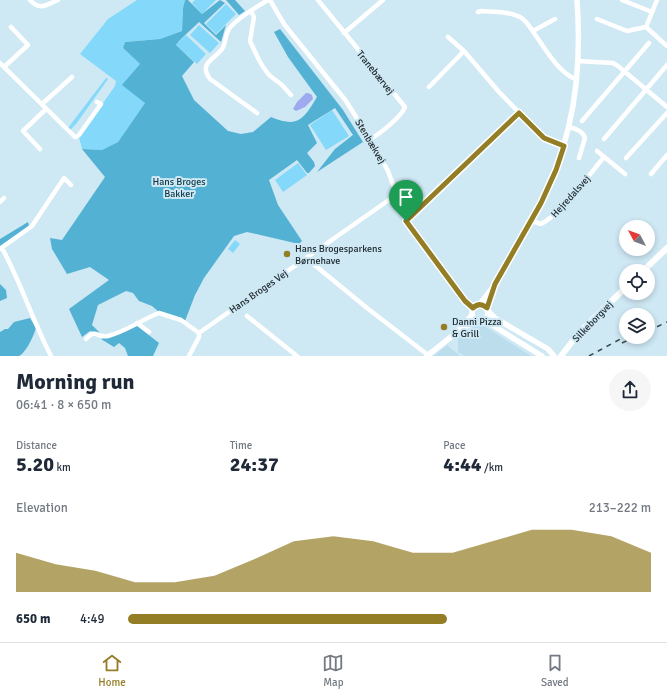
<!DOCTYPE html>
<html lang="en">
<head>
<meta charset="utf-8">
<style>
  :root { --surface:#fff; --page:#f6f6f7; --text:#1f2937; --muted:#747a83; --line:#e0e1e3; --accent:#937e25 }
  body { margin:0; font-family:Signika,sans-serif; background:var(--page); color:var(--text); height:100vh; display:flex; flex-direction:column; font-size:15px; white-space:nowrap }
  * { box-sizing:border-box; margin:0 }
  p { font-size:13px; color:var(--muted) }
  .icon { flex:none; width:22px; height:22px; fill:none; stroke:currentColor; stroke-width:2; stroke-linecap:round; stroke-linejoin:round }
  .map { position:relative; height:356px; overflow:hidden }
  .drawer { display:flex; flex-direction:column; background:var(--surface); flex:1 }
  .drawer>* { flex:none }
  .needle { width:26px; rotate:311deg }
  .controls { position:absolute; left:619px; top:220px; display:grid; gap:8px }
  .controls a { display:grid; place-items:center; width:36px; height:36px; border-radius:50%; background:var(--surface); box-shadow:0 2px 6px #0003; font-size:20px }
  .pin { position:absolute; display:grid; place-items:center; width:34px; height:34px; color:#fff; margin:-41px -17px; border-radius:50% 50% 50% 0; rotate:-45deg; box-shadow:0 0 4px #0007 }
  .pin .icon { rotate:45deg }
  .round { display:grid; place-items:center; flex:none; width:42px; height:42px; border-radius:21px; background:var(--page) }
  .overview { display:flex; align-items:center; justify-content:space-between; height:68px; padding:0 16px }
  h1 { font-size:22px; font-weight:800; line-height:30px }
  .figures { display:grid; grid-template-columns:repeat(3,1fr); gap:6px; height:68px; padding:4px 16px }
  .figures div { display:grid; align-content:center }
  .figures b { font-size:20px; font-weight:800 }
  .figures small { font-size:11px; font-weight:400 }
  .figures p { font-size:11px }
  .chart { height:112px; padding:8px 16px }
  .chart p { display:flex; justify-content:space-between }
  .chart svg { width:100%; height:72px; margin-top:4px; fill:var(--accent); opacity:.7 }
  ul { padding:0 16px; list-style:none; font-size:13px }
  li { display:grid; grid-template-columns:64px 48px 1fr; align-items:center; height:30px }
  li i { height:10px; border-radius:5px; background:var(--accent) }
  .dock { display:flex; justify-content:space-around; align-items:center; height:56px; border-top:1px solid var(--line); background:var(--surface); font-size:11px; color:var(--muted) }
  .dock a { display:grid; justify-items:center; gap:2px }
  .dock .selected { color:var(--accent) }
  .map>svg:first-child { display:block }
  .built { fill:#bbddec }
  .green { fill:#84d9fb }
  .forest { fill:#53b1d4 }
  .water { fill:#9fa9ef }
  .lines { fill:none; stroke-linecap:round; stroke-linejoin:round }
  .minor { stroke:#fff; stroke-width:4.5 }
  .tertiary { stroke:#fff; stroke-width:5.5 }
  .secondary { stroke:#fff; stroke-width:6 }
  .rail { stroke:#3b484d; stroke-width:1.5; stroke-dasharray:5 5; stroke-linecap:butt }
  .route-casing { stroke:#fff; stroke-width:8 }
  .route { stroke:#937e25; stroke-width:5 }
  .poi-dot { fill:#937e25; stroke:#cee8f4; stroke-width:1.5 }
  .labels { text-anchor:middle; stroke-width:4; stroke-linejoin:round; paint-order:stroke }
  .street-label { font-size:10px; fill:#222d31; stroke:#cee8f4 }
  .park-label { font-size:10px; fill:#0e3948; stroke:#cee8f4 }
  .poi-label { font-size:10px; fill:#222d31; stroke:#cee8f4; text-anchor:start }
</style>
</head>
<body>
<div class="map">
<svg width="667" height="356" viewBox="0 0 667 356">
  <rect width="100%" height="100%" fill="#cee8f4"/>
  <path class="built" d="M475,326L478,327L484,326L531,356H465L458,352V338Z
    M447,345L460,356H434Z"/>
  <path class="green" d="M137,0H185L183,8L182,31L160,39L125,42L123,48L140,64L145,103L118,142L102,150L82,149L79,137L115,86L116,81L80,54L108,19Z
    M195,0H216L202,14L192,3Z
    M226,4L236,14L216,34L206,24Z
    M199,25L219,43L210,53L190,35Z
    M186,35L206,54L197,64L176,45Z
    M106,78L108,79L76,124L70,130L68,128Z
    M332,110L349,136L326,150L310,125Z
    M298,163L307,175L283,192L275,180Z
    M235,240L240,244L233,253L228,249Z"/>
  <path class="forest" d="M185,0H188L202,14L220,0L225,3L204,23L216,35L226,25L221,42L199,22C191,30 183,36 176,45L194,62L182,76L194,100L228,131L241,134L253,132L271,117C298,128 303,120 317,97L288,57L274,32L280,29L343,110L363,142L317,172L335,149L353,135L335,108L308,125L317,143L307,153L314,162L315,166L309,173H307L297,160L269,180L278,205L302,241L299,244L247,232L234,236L204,278L195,295L185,321L159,312L152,306L139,301L133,293L126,291L98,305L92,325L100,333L90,331L82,337L69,309L109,280L90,267L67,274L52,249L50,238L62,240L105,177L82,149L102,150L118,142L145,103L122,85L140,64L123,48L125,42L160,39L182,31L183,8Z
    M226,0H235L245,11L239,15Z
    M28,222L29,226L0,246V239Z
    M0,284L6,290L7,298L0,301Z
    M30,318L36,328C34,335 26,353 19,356C14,356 5,356 0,356V332L5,329H8L14,322Z
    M136,325L159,343L153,356H128L125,348L119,343L114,347L101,339Z"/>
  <path class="water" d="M306,93H308L312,95L313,99L305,107L296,111L293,109L297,102Z"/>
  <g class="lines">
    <path class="minor" d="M30,0C40,11 46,5 58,0
      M270,0L284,24L346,101L370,139L388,171L406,221L465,301L473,308
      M318,0L405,107C401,117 380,134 370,139
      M622,0L652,12
      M251,11L254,17L250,41L258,58L263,67L269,75L282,85L291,95
      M478,12L481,11C494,12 508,11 520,17C526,20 530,27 534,33C546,50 558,72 577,80
      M597,19L627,31L646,27L657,0
      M646,27L667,46
      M533,31L555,19
      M344,33L383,0
      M448,37L464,51L499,92L540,134L549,140L564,146
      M578,61L613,63L618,66L667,107
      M0,63L75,137H76L79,135L101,104L97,102
      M4,67L28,45L11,27
      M429,87L464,51
      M42,104L72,77
      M257,113L210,79C198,63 215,59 222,49C226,43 225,36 228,31C232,21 258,6 268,0
      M582,121L649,43
      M569,127C576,129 583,131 585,138L579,158
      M604,139L667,65
      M40,149L23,131L46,109
      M597,151L625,174
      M626,158L667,113
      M651,174L667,155
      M0,202L4,198
      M406,221L519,113
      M532,221L541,224C561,214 589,175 604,157
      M2,248C21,283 33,321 51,356
      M0,249L32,226L64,178L71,185
      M306,258L367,308L428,355
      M247,316L297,356
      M137,323L149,332
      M199,333L396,195
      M86,339C96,328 97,338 108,336C125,332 143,319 159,313L181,320L199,333
      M189,356L199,337V333"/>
    <path class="tertiary" d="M480,304C485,297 491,290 496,283C504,270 511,256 519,243C567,162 584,95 577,0
      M472 313a8 8 0 1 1 16 0a8 8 0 1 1-16 0Z
      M487,308L493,289
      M489,312L495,318L548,349L554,356
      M484,320L542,356
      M460,328L472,315
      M427,356L456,333L477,320"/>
    <path class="secondary" d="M643,271L667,248
      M561,356L578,334L626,287"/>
    <path class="rail" d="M648,331L667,322
      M622,343L635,337
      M589,356L626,336"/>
  </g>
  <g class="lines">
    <g class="route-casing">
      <path id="route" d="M519,113L544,138L564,146L556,170L541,203L495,284L487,308C483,304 478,303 473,308L465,301L406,221Z"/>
    </g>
    <use href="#route" class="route"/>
  </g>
  <g class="poi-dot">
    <circle cx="287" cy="254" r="4"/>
    <circle cx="444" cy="327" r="4"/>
  </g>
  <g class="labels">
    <g class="street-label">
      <text transform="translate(376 72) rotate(51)" y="4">Tranebærvej</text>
      <text transform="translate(371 141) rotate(59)" y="4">Stenbækvej</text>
      <text transform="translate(570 196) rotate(-48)" y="4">Hejredalsvej</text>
      <text transform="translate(258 291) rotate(-35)" y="4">Hans Broges Vej</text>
      <text transform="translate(592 321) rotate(-46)" y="4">Silkeborgvej</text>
    </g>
    <g class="park-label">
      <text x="179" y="185">Hans Broges<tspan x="179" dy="12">Bakker</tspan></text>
    </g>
    <g class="poi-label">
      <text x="295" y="252">Hans Brogesparkens<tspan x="295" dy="12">Børnehave</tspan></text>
      <text x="452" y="325">Danni Pizza<tspan x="452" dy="12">&amp; Grill</tspan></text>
    </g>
  </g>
</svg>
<div class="controls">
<a><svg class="needle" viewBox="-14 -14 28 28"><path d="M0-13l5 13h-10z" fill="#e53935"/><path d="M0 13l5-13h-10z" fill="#747a83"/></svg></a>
<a><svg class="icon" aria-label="locate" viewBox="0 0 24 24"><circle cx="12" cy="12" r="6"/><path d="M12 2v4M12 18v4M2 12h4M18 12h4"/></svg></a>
<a><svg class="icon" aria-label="layers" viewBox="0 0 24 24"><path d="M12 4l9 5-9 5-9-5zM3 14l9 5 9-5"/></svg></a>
</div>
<div class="pin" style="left:406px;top:221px;background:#1e9e55"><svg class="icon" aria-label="arrive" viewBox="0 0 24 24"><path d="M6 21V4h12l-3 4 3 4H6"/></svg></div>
</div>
<section class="drawer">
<div class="overview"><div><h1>Morning run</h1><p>06:41 · 8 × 650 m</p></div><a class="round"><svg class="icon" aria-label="share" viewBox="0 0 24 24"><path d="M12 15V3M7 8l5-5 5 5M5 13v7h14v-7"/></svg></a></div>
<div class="figures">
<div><p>Distance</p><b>5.20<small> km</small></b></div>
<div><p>Time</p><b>24:37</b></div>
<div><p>Pace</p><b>4:44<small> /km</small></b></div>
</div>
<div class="chart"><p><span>Elevation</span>213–222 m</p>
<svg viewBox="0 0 160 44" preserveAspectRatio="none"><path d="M0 44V20L10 27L20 31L30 38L40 38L50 34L60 24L70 13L80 10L90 13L100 20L110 20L120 13L130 6L140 6L150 10L160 20V44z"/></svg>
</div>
<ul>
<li><b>650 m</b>4:49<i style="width:61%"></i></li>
</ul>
</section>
<nav class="dock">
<a class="selected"><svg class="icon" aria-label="home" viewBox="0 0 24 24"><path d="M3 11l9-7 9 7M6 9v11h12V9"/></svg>Home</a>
<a><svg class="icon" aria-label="map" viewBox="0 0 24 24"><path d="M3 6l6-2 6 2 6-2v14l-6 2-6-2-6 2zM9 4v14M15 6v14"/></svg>Map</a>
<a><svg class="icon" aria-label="saved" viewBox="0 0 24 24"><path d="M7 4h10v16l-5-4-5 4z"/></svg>Saved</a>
</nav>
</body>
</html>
